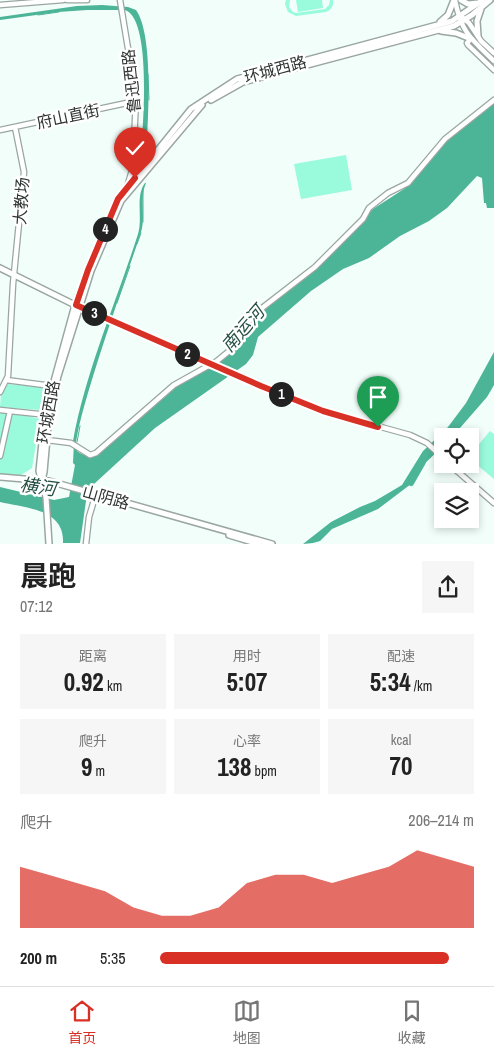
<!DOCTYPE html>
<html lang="zh">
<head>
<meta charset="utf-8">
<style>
  :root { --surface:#fff; --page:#f6f6f6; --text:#222; --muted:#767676; --line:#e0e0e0; --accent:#d93025 }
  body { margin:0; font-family:"Archivo Narrow","Noto Sans SC",sans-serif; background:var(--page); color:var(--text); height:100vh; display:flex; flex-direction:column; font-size:19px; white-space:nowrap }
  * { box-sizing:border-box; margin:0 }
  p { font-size:16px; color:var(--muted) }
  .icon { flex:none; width:28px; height:28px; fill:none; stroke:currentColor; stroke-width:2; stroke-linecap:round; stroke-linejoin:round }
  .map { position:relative; height:544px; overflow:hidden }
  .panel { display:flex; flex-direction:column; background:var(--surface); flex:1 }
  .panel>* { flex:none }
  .tools { position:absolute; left:434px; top:428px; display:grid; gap:10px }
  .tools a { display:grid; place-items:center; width:45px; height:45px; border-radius:0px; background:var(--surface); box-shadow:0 2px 8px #0003; font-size:25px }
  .pin { position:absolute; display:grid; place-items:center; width:42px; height:42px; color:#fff; margin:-51px -21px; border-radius:50% 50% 50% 0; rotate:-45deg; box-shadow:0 0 5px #0007 }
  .pin .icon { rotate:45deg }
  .km { position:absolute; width:25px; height:25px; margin:-12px; border-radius:50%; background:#222; color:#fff; font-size:14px; line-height:25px; text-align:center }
  .round { display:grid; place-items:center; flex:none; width:52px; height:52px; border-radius:0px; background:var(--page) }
  .overview { display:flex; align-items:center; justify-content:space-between; height:85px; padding:0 20px }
  h1 { font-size:28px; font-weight:700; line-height:38px }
  .metrics { display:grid; grid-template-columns:repeat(3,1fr); gap:8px; height:85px; padding:5px 20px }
  .metrics div { display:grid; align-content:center; border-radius:0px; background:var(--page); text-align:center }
  .metrics b { font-size:25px; font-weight:700 }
  .metrics small { font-size:14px; font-weight:400 }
  .metrics p { font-size:14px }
  .chart { height:140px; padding:10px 20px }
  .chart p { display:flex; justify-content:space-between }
  .chart svg { width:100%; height:90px; margin-top:5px; fill:var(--accent); opacity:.7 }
  ul { padding:0 20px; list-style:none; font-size:16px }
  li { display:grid; grid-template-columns:80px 60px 1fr; align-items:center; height:38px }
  li i { height:12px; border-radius:6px; background:var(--accent) }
  .dock { display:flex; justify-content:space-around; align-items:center; height:70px; border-top:1px solid var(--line); background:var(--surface); font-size:14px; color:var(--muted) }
  .dock a { display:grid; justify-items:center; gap:2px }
  .dock .current { color:var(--accent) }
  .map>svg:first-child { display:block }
  .green { fill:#99fadc }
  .water { fill:#4cb497 }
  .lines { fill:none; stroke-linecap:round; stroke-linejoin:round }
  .stream { stroke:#4cb497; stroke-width:1 }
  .river { stroke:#4cb497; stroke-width:6 }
  .minor-casing { stroke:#9aa6a2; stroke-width:7 }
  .major-casing { stroke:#9aa6a2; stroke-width:8 }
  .minor { stroke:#fff; stroke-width:4.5 }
  .major { stroke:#fff; stroke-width:5 }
  .minor-bridge-casing { stroke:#9aa6a2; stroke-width:7; stroke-linecap:butt }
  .minor-bridge { stroke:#fff; stroke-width:4.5 }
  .route-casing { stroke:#fff; stroke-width:10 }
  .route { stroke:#d93025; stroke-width:6 }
  .labels { text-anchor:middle; stroke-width:5; stroke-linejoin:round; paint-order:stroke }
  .street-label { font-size:16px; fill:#303534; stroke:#fff }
  .water-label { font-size:18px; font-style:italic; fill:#255144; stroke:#fff }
</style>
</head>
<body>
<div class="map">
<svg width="494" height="544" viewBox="0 0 494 544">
  <rect width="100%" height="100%" fill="#f1fef9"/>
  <path class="green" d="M286,0H290L289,7L293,12L296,13L325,9L329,5L330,0H333C334,6 331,10 326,12L296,16L288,12L285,4Z
    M296,0H322L323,8L298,12Z
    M346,155L352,190L301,199L294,164Z
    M8,384L48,388L40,410L0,407L1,394Z
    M0,413L20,414L40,419L32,468L21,475L0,474Z
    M490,431L494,434V479L470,459V455Z"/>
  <path class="water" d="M102,5L128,7L136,10C154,35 148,121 146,154L141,152C143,127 152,19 125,10H87L58,12L0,20V17L77,6Z
    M494,103V208H487L486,203H484L482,178L477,176L447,208L429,221L400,236L369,258L343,269L311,291L258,337L253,355L246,364L155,428L94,484L86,501L80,543H63C65,509 26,508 0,502V487L54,500L69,497L75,465L73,463L74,442L73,441C86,370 116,303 138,234C143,218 135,196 145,183H146C139,199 146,216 141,232C133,259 68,437 77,451C80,454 87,456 91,456L173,388L222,357L252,317L296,283L373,209L404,189L445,141Z
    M494,352V385L487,397L453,436H442V447L419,469L411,484L378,509L332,529L320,541L313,543L303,544L331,522L360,507L375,501L402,485L423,451L448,427L466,403Z"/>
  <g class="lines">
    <path class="stream" d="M38,15L59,12
      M148,74L149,100
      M145,162V154
      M143,191V222
      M137,244L141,233
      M117,303L130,266
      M77,442L80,426"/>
    <path class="river" d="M411,483L423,462"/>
    <g class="minor-casing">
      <path id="minor" d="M67,0H87
        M120,0L136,97L133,167L127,187
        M455,0C461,32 471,39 494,61
        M0,5L63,0
        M463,18L469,23L481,41L494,53
        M471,39L467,43L468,45L494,70
        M0,130L136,101
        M133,156L148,167
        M78,306L205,362
        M240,377L323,411L410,435L427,443L442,457
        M6,380L52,386
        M0,392L8,376L13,284L24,172L15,127
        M0,410L48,415
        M47,440L71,443L90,455L96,453L174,385L217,361L228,352L253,315L315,267L363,219L369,208L388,193L408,183L445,139L494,100
        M0,456L10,411
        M449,464L494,503
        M86,544L89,517L95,497"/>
    </g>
    <g class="major-casing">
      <path id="major" d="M461,0L468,4L478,3
        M440,22L448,15L454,0
        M441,31L456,33L471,39
        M478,36L477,21L481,9
        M211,100L243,82L454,26L472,15L490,0
        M0,268L75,305
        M0,477L49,481L272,544
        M42,480L44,472L49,415L58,376L91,271L121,201L202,105
        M229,535L259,544
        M49,544L46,497L39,471L45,414L75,305L88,270L118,199L132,182L191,109L237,79L452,21L483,0"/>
    </g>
    <use href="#minor" class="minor"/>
    <use href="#major" class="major"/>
    <g class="minor-bridge-casing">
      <path id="minor-bridge" d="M205,362L240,377"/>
    </g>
    <use href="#minor-bridge" class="minor-bridge"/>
  </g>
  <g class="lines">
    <g class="route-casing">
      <path id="route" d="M135,178L118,199L88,270L76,305L261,386L323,411L378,427"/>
    </g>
    <use href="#route" class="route"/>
  </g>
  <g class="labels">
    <g class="street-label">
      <text transform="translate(275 69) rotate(-15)" y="6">环城西路</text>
      <text transform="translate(131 81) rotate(-96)" y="6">鲁迅西路</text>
      <text transform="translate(68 116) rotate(-12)" y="6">府山直街</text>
      <text transform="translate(21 201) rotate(-86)" y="6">大教场</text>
      <text transform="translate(48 412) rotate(-80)" y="6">环城西路</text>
      <text transform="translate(106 497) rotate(16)" y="6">山阴路</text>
    </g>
    <g class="water-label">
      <text transform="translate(243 329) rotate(-49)" y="6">南运河</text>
      <text transform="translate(38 487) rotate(8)" y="6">横河</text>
    </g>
  </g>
</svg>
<div class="tools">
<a><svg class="icon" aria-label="locate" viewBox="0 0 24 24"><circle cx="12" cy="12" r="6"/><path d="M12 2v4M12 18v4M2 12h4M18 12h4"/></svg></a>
<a><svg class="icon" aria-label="layers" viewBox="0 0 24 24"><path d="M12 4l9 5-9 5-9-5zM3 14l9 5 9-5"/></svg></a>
</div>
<div class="pin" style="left:378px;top:427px;background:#1e9e55"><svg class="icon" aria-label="arrive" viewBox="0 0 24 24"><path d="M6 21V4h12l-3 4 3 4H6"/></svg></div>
<div class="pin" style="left:135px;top:178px;background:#d93025"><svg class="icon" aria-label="check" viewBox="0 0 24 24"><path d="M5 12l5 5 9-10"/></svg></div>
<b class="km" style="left:281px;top:394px">1</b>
<b class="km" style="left:187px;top:354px">2</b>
<b class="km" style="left:94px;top:313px">3</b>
<b class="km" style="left:105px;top:229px">4</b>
</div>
<section class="panel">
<div class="overview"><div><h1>晨跑</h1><p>07:12</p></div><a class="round"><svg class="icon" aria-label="share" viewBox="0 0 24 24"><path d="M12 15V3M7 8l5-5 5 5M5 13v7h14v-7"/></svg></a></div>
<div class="metrics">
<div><p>距离</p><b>0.92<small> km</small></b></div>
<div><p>用时</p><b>5:07</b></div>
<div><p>配速</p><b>5:34<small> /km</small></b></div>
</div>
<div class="metrics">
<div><p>爬升</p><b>9<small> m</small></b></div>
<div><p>心率</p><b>138<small> bpm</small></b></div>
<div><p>kcal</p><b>70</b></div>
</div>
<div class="chart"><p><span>爬升</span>206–214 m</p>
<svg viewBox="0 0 160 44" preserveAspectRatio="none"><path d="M0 44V14L10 18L20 22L30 26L40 34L50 38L60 38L70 34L80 22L90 18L100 18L110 22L120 18L130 14L140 6L150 10L160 14V44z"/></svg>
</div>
<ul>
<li><b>200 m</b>5:35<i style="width:92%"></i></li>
</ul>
</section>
<nav class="dock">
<a class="current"><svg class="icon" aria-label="home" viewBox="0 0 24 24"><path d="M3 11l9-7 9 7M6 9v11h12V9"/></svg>首页</a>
<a><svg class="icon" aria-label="map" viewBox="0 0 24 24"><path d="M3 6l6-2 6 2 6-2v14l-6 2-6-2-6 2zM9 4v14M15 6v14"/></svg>地图</a>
<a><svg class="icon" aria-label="saved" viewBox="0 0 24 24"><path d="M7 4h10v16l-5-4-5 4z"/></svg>收藏</a>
</nav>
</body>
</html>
